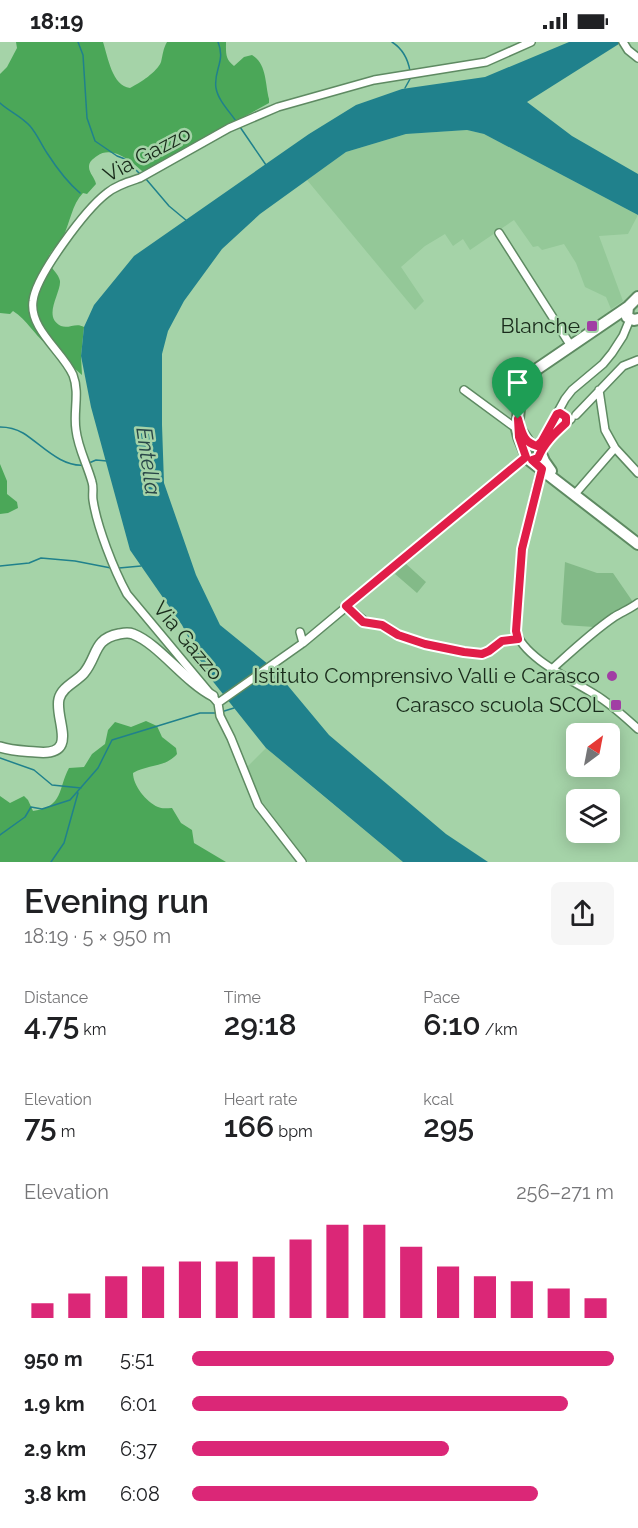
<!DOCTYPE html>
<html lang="en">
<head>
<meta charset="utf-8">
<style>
  :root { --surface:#fff; --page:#f6f6f6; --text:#202124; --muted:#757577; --accent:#db2777 }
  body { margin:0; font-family:Raleway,sans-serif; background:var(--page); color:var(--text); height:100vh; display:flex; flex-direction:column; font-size:22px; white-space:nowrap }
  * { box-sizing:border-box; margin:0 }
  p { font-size:20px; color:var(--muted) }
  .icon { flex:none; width:33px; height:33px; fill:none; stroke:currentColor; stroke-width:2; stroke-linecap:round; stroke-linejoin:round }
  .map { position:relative; height:820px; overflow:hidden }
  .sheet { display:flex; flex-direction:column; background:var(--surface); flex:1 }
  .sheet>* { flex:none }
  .needle { width:39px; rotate:32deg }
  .tools { position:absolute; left:566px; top:681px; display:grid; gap:12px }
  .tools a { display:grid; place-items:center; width:54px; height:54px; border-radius:9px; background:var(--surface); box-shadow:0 3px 15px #0003; font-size:30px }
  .pin { position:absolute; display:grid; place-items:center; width:51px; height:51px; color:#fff; margin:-62px -26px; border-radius:50% 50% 50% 0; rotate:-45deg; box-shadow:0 0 6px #0007 }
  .pin .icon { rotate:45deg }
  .round { display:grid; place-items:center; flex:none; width:63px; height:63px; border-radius:9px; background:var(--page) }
  .head { display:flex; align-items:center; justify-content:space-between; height:102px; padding:0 24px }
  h1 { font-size:33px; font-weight:600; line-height:45px }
  .stats { display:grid; grid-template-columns:repeat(3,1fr); gap:9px; height:102px; padding:6px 24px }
  .stats div { display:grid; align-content:center }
  .stats b { font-size:30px; font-weight:600 }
  .stats small { font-size:16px; font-weight:400 }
  .stats p { font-size:16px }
  .chart { height:168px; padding:12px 24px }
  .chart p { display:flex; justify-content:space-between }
  .chart svg { width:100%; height:108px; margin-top:6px; stroke:var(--accent); stroke-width:6 }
  ul { padding:0 24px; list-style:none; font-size:20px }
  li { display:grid; grid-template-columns:96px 72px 1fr; align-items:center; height:45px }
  li i { height:15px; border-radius:8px; background:var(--accent) }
  .status { display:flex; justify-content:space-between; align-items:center; height:42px; padding:0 30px; background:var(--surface); direction:ltr }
  .status svg { height:16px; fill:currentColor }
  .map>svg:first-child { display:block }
  .built { fill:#94c898 }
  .green { fill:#83ba88 }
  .forest { fill:#4ba758 }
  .water { fill:#20818c }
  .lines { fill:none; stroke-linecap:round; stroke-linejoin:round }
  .stream { stroke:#20818c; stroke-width:1.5 }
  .street-casing { stroke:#5e8a62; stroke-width:10 }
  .secondary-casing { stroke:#5e8a62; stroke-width:12 }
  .primary-casing { stroke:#5e8a62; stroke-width:14 }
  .street { stroke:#fff; stroke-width:7 }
  .secondary { stroke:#fff; stroke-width:9 }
  .primary { stroke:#fff; stroke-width:10 }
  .route-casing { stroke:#fff; stroke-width:12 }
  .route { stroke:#e11d48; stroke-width:8 }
  .poi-dot { fill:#a13ea4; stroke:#a5d3a8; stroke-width:2 }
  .labels { text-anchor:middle; stroke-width:5; stroke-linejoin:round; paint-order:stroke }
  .street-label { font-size:21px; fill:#192b1b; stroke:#a5d3a8 }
  .poi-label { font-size:21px; fill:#192b1b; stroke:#a5d3a8; text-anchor:end }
  .water-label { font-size:22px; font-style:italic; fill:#294649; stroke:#a5d3a8 }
</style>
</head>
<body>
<div class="status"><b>18:19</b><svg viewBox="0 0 49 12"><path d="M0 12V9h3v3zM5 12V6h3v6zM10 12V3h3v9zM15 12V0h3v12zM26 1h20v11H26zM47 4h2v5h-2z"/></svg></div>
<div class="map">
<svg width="638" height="820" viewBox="0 0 638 820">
  <rect width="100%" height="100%" fill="#a5d3a8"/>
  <path class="built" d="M467,88L484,92L638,173L628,192L599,194L623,259L611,267L606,255L585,245L576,221L564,202L542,208L538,204L533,205L514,178L470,208L463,197L453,204L445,192L425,204L401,225L424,259L415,268L307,138L346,110L406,92Z
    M266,706L322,753L403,820H308L263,761L252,741L247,725Z"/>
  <path class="green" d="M565,520L597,531H613L633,560L624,568L616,569L594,585L564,583L561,580Z
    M405,521L426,540L417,551L395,532Z"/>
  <path class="forest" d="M16,0H103C108,15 112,44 130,46C140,41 157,30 161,20C163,12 163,7 167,0H226C226,11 225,17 234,24L244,15L252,13C267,22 265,42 269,57V61L146,129H142C131,119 112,103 97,114C93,117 89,119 89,125C89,131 95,136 96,142L87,152L83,151C72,162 70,181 63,195C58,203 49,210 47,219C50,225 59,232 60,239C61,251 42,275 61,284C69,287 76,280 84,285L81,314L82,333C70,322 57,313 46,302C34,292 27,278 13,269L10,272L0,271V32L7,25L17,6Z
    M0,422L7,439V452L17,460L18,466L8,471L0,472Z
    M146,679L157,684L162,695L176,706L177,712C165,726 148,722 133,731C133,743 146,760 158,765C162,767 167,766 172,766L181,781L192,788L194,801L226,820H0V754L10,761L24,754L28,758L33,769C64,765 58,746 69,726L84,725L92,712L105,702L108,688L115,680L131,685Z"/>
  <path class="water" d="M569,0H622L527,60L572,94L638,132V173L484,92L467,88L406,92L346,110L260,172L222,207L184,259L168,289L162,312V383L164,441L196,533L220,583L274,627L329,693L446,792L488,820H403L266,706L207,632L182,583L130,508L91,365L81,314L84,285L94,263L134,214L309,92L356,63L402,47L485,35Z"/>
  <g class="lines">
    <path class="stream" d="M78,0L83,13L87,76L95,99L117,114L125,117L140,132
      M218,0C226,19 213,29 216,46C218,58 229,69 236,79
      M392,0C403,7 408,17 410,29
      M405,46L410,37
      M0,61C10,70 21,74 30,84C37,92 41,102 47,111C56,125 67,140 80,151
      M240,85L266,123
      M146,137L169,164L187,179
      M0,385C7,385 16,387 23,391C41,402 61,426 85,423
      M89,421L96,418L107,419
      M0,524L29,521L41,516L75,519L111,526
      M119,526L141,524
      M221,670L234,666
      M0,716L34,728L52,743L81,746
      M0,793L25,775L31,765L42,767L70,758L98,726L112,698L200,671H217
      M51,820L64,801L78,751"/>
    <g class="street-casing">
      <path id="street" d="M623,0L628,8L638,16
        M499,191L571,304
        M464,348L517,387
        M599,348L605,388L615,406L638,431
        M576,373L623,324L638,318
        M537,404L542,399L565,357L572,348L603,322L612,311L623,294L630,277
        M540,409L549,396L571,377
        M541,427L522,507L516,589C523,617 579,641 602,657C615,666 626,676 638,687
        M575,452L615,406
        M346,564L367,581L382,583L398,593L425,602L464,610L482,612L489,609L502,599L518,597
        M300,590L303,601L218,661L127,552C114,528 97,485 93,458C92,452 94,446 92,440C87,422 78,406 76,388C73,370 80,351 73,333C63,310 29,287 33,259C36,233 86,167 107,151C117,143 128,140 140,136L229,86L278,65L374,38L486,20L531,0
        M303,601L526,415
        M552,627C572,609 592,590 614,575C622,570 630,567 638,561
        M218,661L220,674L231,696L258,763L302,820"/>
    </g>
    <g class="secondary-casing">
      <path id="secondary" d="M0,705C11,709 25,709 36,710C81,715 54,677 59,657C62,645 76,640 84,631C98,614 93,597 119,592C124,591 128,590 133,592C159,602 184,639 213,654"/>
    </g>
    <g class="primary-casing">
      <path id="primary" d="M628,265L537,327L525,346L519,366L517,387L519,395L528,417L638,502
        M627,275L628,265L638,255
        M627,275L634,278L638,277
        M522,391L530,403L538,405L544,419L551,429"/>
    </g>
    <use href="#street" class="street"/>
    <use href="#secondary" class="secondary"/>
    <use href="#primary" class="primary"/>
  </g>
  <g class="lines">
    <g class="route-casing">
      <path id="route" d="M560,371L566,375V381C554,392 544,401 538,416L532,418L542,427L522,507L516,589L518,597L502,599L489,609L482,612L464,610L425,602L398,593L382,583L363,580L346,564L526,415L519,395L518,377C522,390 523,400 537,404L542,399L557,372Z"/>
    </g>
    <use href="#route" class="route"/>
  </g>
  <g class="poi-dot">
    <rect x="586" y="278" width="12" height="12" rx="3"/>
    <circle cx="612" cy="634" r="6"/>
    <rect x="610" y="657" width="12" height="12" rx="3"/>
  </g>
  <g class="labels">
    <g class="street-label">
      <text transform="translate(147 112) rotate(-28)" y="7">Via Gazzo</text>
      <text transform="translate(188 599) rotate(50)" y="7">Via Gazzo</text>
    </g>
    <g class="poi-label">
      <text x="580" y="291">Blanche</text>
      <text x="600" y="641">Istituto Comprensivo Valli e Carasco</text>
      <text x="604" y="670">Carasco scuola SCOL</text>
    </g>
    <g class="water-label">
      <text transform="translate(149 419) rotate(82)" y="8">Entella</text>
    </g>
  </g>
</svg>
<div class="tools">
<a><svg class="needle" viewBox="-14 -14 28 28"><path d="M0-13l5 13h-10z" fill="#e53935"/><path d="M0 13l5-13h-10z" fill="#757577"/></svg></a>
<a><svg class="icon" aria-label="layers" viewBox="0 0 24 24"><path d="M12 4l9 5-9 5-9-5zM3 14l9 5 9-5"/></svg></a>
</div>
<div class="pin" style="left:518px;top:377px;background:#1e9e55"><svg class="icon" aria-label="arrive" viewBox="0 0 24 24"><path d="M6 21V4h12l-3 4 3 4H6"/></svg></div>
</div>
<section class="sheet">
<div class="head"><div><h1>Evening run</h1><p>18:19 · 5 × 950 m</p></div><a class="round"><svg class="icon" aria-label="share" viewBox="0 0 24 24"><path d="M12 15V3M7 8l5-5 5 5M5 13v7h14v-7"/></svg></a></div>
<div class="stats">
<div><p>Distance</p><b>4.75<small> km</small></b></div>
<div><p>Time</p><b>29:18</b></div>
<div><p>Pace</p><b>6:10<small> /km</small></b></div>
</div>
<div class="stats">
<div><p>Elevation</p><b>75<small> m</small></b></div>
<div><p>Heart rate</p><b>166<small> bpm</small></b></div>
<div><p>kcal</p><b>295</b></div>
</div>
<div class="chart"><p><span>Elevation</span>256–271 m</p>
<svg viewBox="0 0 160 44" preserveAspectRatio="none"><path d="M5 44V38M15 44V34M25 44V27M35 44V23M45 44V21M55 44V21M65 44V19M75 44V12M85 44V6M95 44V6M105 44V15M115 44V23M125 44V27M135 44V29M145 44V32M155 44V36"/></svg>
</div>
<ul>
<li><b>950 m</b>5:51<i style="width:100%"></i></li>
<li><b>1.9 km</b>6:01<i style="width:89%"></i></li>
<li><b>2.9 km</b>6:37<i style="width:61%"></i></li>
<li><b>3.8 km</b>6:08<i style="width:82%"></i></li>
</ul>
</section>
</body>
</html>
